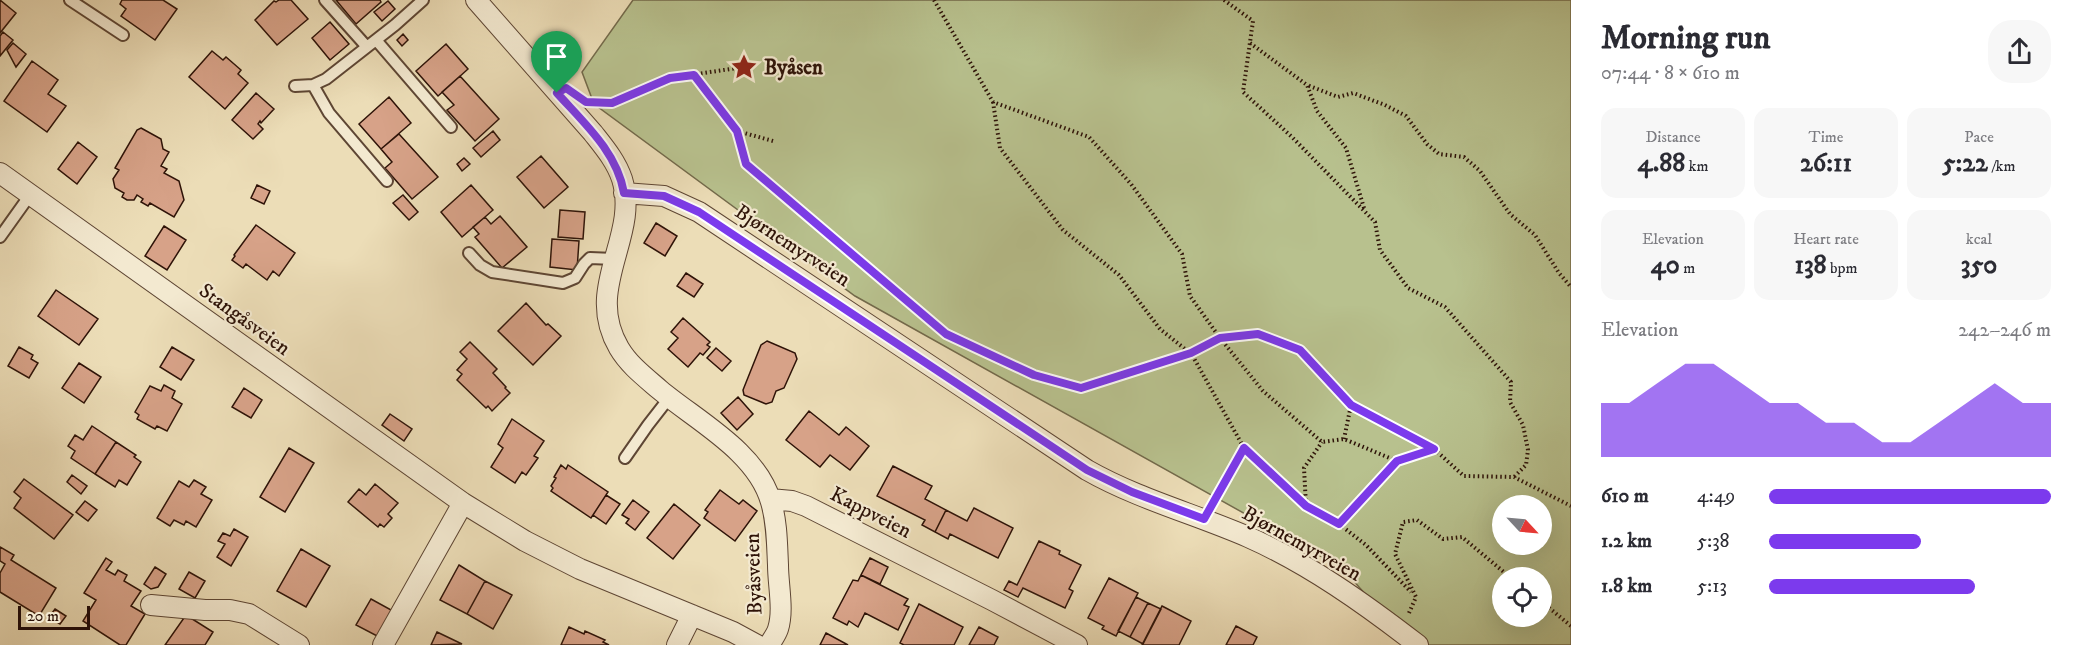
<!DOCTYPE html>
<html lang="en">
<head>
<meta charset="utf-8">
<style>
  :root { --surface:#fff; --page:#f7f7f7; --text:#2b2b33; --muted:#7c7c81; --accent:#7c3aed }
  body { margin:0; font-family:"IM FELL DW Pica",serif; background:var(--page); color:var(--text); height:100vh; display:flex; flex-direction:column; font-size:22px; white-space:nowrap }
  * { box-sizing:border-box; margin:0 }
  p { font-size:20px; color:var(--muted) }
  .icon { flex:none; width:33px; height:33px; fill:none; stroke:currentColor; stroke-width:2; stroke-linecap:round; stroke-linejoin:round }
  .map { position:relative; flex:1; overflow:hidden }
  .sheet { display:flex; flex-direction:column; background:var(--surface); width:510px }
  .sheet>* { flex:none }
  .needle { width:39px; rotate:116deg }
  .fabs { position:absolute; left:1492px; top:495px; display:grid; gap:12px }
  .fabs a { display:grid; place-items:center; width:60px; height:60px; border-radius:50%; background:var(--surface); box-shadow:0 6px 24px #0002; font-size:30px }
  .scale { position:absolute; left:18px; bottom:15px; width:72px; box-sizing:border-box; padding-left:6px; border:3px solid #2e1308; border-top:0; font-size:16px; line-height:21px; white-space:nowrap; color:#2e1308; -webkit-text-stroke:4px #f3e9d0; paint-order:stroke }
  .pin { position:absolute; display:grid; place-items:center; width:51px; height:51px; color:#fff; margin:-62px -26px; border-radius:50% 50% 50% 0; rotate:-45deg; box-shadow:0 0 6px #0007 }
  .pin .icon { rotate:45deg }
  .round { display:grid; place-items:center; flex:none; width:63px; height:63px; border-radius:24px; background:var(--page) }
  .headline { display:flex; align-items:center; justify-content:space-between; height:102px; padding:0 30px }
  h1 { font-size:33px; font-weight:800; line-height:45px }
  .metrics { display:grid; grid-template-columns:repeat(3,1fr); gap:9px; height:102px; padding:6px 30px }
  .metrics div { display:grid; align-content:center; border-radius:15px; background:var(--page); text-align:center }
  .metrics b { font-size:26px; font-weight:800 }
  .metrics small { font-size:16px; font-weight:400 }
  .metrics p { font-size:16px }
  .chart { height:168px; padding:12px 30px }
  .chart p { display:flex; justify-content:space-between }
  .chart svg { width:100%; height:108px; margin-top:6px; fill:var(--accent); opacity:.7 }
  ul { padding:0 30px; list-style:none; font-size:20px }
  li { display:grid; grid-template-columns:96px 72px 1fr; align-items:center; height:45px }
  li i { height:15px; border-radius:8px; background:var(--accent) }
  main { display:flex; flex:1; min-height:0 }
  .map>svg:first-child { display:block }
  .green { fill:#b8c18e; stroke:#736a4b; stroke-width:1.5; fill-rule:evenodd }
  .building { fill:#d7a288; stroke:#2e1308; stroke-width:1.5 }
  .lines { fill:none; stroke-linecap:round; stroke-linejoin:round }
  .lane-casing { stroke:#5e4634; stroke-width:14 }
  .street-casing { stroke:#5e4634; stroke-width:22 }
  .path { stroke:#2e1308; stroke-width:4; stroke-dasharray:1.5 3; stroke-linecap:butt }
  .lane { stroke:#f3e9d0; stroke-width:10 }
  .street { stroke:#f3e9d0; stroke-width:20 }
  .route-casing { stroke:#fff; stroke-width:12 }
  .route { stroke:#7c3aed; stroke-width:8 }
  .labels { text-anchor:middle; stroke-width:4.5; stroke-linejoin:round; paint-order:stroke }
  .poi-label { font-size:21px; font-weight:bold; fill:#2e1308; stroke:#f3e9d0; text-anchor:start }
  .street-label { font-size:21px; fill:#2e1308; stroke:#f3e9d0 }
</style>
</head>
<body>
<main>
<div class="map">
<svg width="1571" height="645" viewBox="0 0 1571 645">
  <rect width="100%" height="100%" fill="#ecddb7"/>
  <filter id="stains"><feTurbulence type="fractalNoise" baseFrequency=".00333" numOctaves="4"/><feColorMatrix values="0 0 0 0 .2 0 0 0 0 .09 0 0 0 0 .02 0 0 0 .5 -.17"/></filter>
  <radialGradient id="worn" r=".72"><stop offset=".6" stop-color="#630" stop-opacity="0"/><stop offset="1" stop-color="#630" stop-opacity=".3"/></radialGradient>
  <path class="green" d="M633,0H1571V645H1411L1342,568L855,296L594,104L582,72ZM1503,506H1542V544H1503ZM1503,578H1542V616H1503Z"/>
  <path class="building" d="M0,0L16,13L0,33Z
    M122,0H163L177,9L155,40L121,16L126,9L120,4Z
    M279,0H291L308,19L277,45L255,20L274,1L276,2Z
    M336,0H380L381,2L356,24Z
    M388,1L395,9L382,21L374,12Z
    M330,22L349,44L330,60L312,38Z
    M3,32L13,40L0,56V36Z
    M403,34L408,40L402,46L397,40Z
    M13,43L26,54L16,67L7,50Z
    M446,44L468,69L438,96L416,71Z
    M212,51L223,60L226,57L241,70L238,74L248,83L225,109L189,77Z
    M32,61L58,80L48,94L66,106L47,132L4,101Z
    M460,76L499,119L475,141L447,110L454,105L442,92Z
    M256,93L274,109L261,123L260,121L258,124L263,129L253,139L232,120Z
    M389,97L411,123L381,149L359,124Z
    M141,128L161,139L163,149L169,152L161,166L167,169L164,173L179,181L184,200L174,217L150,203L148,206L141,202L143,199L137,195L134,200H127L122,197L124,193L115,188L113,179L119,170L115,168L137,130Z
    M493,131L500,140L481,157L473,148Z
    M399,134L438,177L412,199L385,168L392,162L381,149Z
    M78,142L97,157L77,184L58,169Z
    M541,156L568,187L544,208L517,177Z
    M464,158L470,164L462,171L457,164Z
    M257,185L270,191L264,204L251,198Z
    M471,185L493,210L462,237L441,212Z
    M403,195L418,212L409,220L393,203Z
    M560,210L585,212L583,239L558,237Z
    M500,216L527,247L502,268L475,237L479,234L473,227L485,217L491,224Z
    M656,223L677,236L665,256L644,243Z
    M256,225L295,253L279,276L273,271L267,280L246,264L243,268L232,260L235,256L234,255Z
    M164,226L186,240L167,270L145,256Z
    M552,239L579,241L577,270L550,267Z
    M686,273L703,284L694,297L677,286Z
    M56,290L98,319L79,345L38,316Z
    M526,303L546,325L548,324L561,336L533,365L498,331Z
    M683,318L710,342L707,345L710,347L703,355L700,353L688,367L668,349L678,338L671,332Z
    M767,341L795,353L797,359L784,388L776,391L772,402L766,404L744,395L743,390L761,345Z
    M470,342L497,369L493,373L506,387L505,388L510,393L492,411L488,406L486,408L457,380L462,374L457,370L467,359L460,352Z
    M19,347L33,355L31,359L38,363L29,378L8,366Z
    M172,347L194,360L181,380L160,367Z
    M716,348L731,361L722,371L707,358Z
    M79,363L101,377L84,403L62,388Z
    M164,385L175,391L172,398L182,404L167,431L157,426L155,429L137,419L139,415L135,412L150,386L161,391Z
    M244,388L262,400L251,418L232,407Z
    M738,397L753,414L737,430L721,413Z
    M809,411L839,435L846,427L869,446L850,470L830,455L820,467L786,440Z
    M390,414L412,429L404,441L382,425Z
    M512,419L544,441L534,456L538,458L526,475L522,472L515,483L491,467L503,448L498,444Z
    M92,426L116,442L95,474L71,458L75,451L68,446L75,435L83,440Z
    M116,442L136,455L134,457L141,462L127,485L119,480L115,487L95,474Z
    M289,448L314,463L285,512L260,497Z
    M561,465L566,469L568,465L608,492L591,518L551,491L553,488L551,486L556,478L554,477Z
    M893,466L932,486L925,499L946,510L935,532L922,525L925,520L877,496Z
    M72,475L87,486L81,494L67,482Z
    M24,479L73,515L54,539L14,508L21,498L14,492Z
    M194,480L206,487L201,494L212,500L196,527L186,521L184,525L174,520L170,526L157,518L179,481L189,487Z
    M375,484L398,503L388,514L392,518L384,527L380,524L378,527L348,502L359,489L366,495Z
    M720,490L739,504L743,500L757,511L735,541L704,518L708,512L705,510Z
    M606,495L620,504L606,524L593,515Z
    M633,500L649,512L635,530L626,523L629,519L622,515Z
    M85,501L97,510L88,521L76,512Z
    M674,504L700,525L673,559L647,538Z
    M974,508L1013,528L998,558L950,534L948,539L935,532L946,510L967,521Z
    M234,529L248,537L231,566L217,557L225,544L218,541L223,533L230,536Z
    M1039,541L1060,551L1059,554L1081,565L1069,589L1073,591L1065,608L1023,588L1018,597L1004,590L1009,581L1017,585Z
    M0,547L14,555L11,560L56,588L39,616L0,592V573L5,564L0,561Z
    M301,549L330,566L306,607L277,591Z
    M106,558L112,562L106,570L115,575L118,570L127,575L124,581L141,591L131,606L145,614L126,645H120L83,621L96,600L84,593Z
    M870,558L888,567L880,584L861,575Z
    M459,565L485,581L467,614L440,600Z
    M155,567L166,574L158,587L151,589L144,584Z
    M189,572L205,581L195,598L179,589Z
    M861,575L908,599L904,605L909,607L898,630L865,613L858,627L849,621L847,625L833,618L853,580L858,581Z
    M1109,578L1138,593L1116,636L1102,629L1104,626L1088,618Z
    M485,581L512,595L493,629L467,614Z
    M1136,597L1148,603L1130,637L1118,631Z
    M371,599L393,611L379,637L356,625Z
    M1148,603L1161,609L1143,644L1130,637Z
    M919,604L963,627L954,645H904L900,643Z
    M1162,606L1191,621L1179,645H1142Z
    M55,609L66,616L60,624L49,617Z
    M186,615L213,632L205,645H165Z
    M1236,626L1257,637L1253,645H1226Z
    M569,627L584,634L585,631L605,640L603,642L609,645H561Z
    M979,627L998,637L994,645H969Z
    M437,632L462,644L431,645Z
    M826,633L848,645H820Z"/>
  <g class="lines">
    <g class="lane-casing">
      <path id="lane" d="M70,0L123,35
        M325,0L367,47
        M376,40L451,127
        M313,85L329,113L387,181
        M295,86L313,85L326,79L395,25L423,0
        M0,237L30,195
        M469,253L480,265L492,272L563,283L575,278L584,264L590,258L614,259
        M625,458L648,425L669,398"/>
    </g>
    <g class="street-casing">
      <path id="street" d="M476,0L593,133C604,147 616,161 622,179C640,237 583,287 619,348C629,365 645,377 660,390C697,421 757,452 771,502C777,522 777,544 778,565C778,585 784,610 778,629C776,635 772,640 769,645
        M0,173L463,503L525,541L580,569L733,632L757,645
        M624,193L664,196L699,212L1087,470C1138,499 1195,514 1248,537C1309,564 1365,604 1418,645
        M770,499L792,501L806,506L992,600L1077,645
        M151,605L205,610H230L249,614L299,645
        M383,645L463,503
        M677,645L692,615"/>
    </g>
    <path class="path" d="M934,0L993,102L1089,137L1131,184L1182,254L1190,296L1220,338L1191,353L1244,448
      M1224,0L1253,21L1243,92L1292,137L1375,222L1380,250L1408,288L1445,307L1511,382L1510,402L1523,425L1528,450L1526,465L1514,477
      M1250,43L1307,85
      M694,75L737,131
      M993,102L1000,148L1063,230L1119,275L1160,329L1190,353
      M594,103H612L670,78L744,67
      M773,141L737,131L746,164L946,335L1034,375L1081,388L1191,353
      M1364,208L1346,148L1317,111L1307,85L1338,97L1353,93L1385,105L1406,116L1427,144L1439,154L1464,157L1480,171L1510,214L1535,235L1559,273L1571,287
      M1351,405L1300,350L1258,334L1220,338L1263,391L1322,442L1344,439L1397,461L1434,449L1464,476L1514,477L1571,506
      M1344,439L1351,405L1433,449
      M1397,461L1339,524L1366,545L1411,592
      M1213,502L1244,448L1306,506L1304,468L1322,442
      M1306,506L1339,524
      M1542,602L1571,626
      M1409,613L1416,597L1395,554L1403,522L1417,520L1443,539L1462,537L1511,578"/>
    <use href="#lane" class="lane"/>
    <use href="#street" class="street"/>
  </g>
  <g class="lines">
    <g class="route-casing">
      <path id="route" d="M694,75L737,131L746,164L946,334L1034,375L1081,388L1191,353L1220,338L1258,334L1300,350L1351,405L1434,449L1397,461L1339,524L1306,506L1244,448L1204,519L1132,492L1087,470L699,212L664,196L624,193C617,152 584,123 557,93L566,88L586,102L612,103L670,78Z"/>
    </g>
    <use href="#route" class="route"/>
  </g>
  <defs>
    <g id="sight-bare" transform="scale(2.07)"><path d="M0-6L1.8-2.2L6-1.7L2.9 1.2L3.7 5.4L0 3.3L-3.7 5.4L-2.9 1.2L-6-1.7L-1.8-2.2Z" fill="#8f2418" stroke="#f3e9d0" stroke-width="2.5" paint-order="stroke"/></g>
  </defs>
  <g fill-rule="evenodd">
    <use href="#sight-bare" x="744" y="67"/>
  </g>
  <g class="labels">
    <g class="poi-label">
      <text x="764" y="74">Byåsen</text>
    </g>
    <g class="street-label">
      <text transform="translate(793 245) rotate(33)" y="7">Bjørnemyrveien</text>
      <text transform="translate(245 319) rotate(36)" y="7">Stangåsveien</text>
      <text transform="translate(871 512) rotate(27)" y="7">Kappveien</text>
      <text transform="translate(1302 543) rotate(29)" y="7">Bjørnemyrveien</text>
      <text transform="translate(753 574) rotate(-92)" y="7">Byåsveien</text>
    </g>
  </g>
  <rect width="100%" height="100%" filter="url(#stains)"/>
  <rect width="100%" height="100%" fill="url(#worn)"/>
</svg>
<div class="fabs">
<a><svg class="needle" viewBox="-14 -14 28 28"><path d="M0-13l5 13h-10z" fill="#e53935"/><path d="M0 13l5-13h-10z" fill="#7c7c81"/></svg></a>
<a><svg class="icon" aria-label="locate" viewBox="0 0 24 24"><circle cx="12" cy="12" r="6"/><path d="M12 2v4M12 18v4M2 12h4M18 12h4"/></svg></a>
</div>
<div class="scale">20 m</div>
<div class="pin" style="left:557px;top:93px;background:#1e9e55"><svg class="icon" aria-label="arrive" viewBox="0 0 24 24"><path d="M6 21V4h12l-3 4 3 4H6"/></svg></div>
</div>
<section class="sheet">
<div class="headline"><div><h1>Morning run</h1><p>07:44 · 8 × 610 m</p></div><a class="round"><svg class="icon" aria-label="share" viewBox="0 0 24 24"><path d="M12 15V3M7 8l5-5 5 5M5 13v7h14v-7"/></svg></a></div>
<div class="metrics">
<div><p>Distance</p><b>4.88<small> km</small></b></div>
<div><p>Time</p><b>26:11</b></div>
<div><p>Pace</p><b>5:22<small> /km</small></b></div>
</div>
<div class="metrics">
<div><p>Elevation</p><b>40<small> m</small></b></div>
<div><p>Heart rate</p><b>138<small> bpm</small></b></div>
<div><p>kcal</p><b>350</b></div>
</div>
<div class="chart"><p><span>Elevation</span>242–246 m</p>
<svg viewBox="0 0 160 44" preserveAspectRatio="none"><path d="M0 44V22L10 22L20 14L30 6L40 6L50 14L60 22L70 22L80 30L90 30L100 38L110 38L120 30L130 22L140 14L150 22L160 22V44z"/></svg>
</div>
<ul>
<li><b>610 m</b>4:49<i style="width:100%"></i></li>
<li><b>1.2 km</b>5:38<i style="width:54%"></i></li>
<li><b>1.8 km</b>5:13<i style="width:73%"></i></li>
</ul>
</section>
</main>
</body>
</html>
